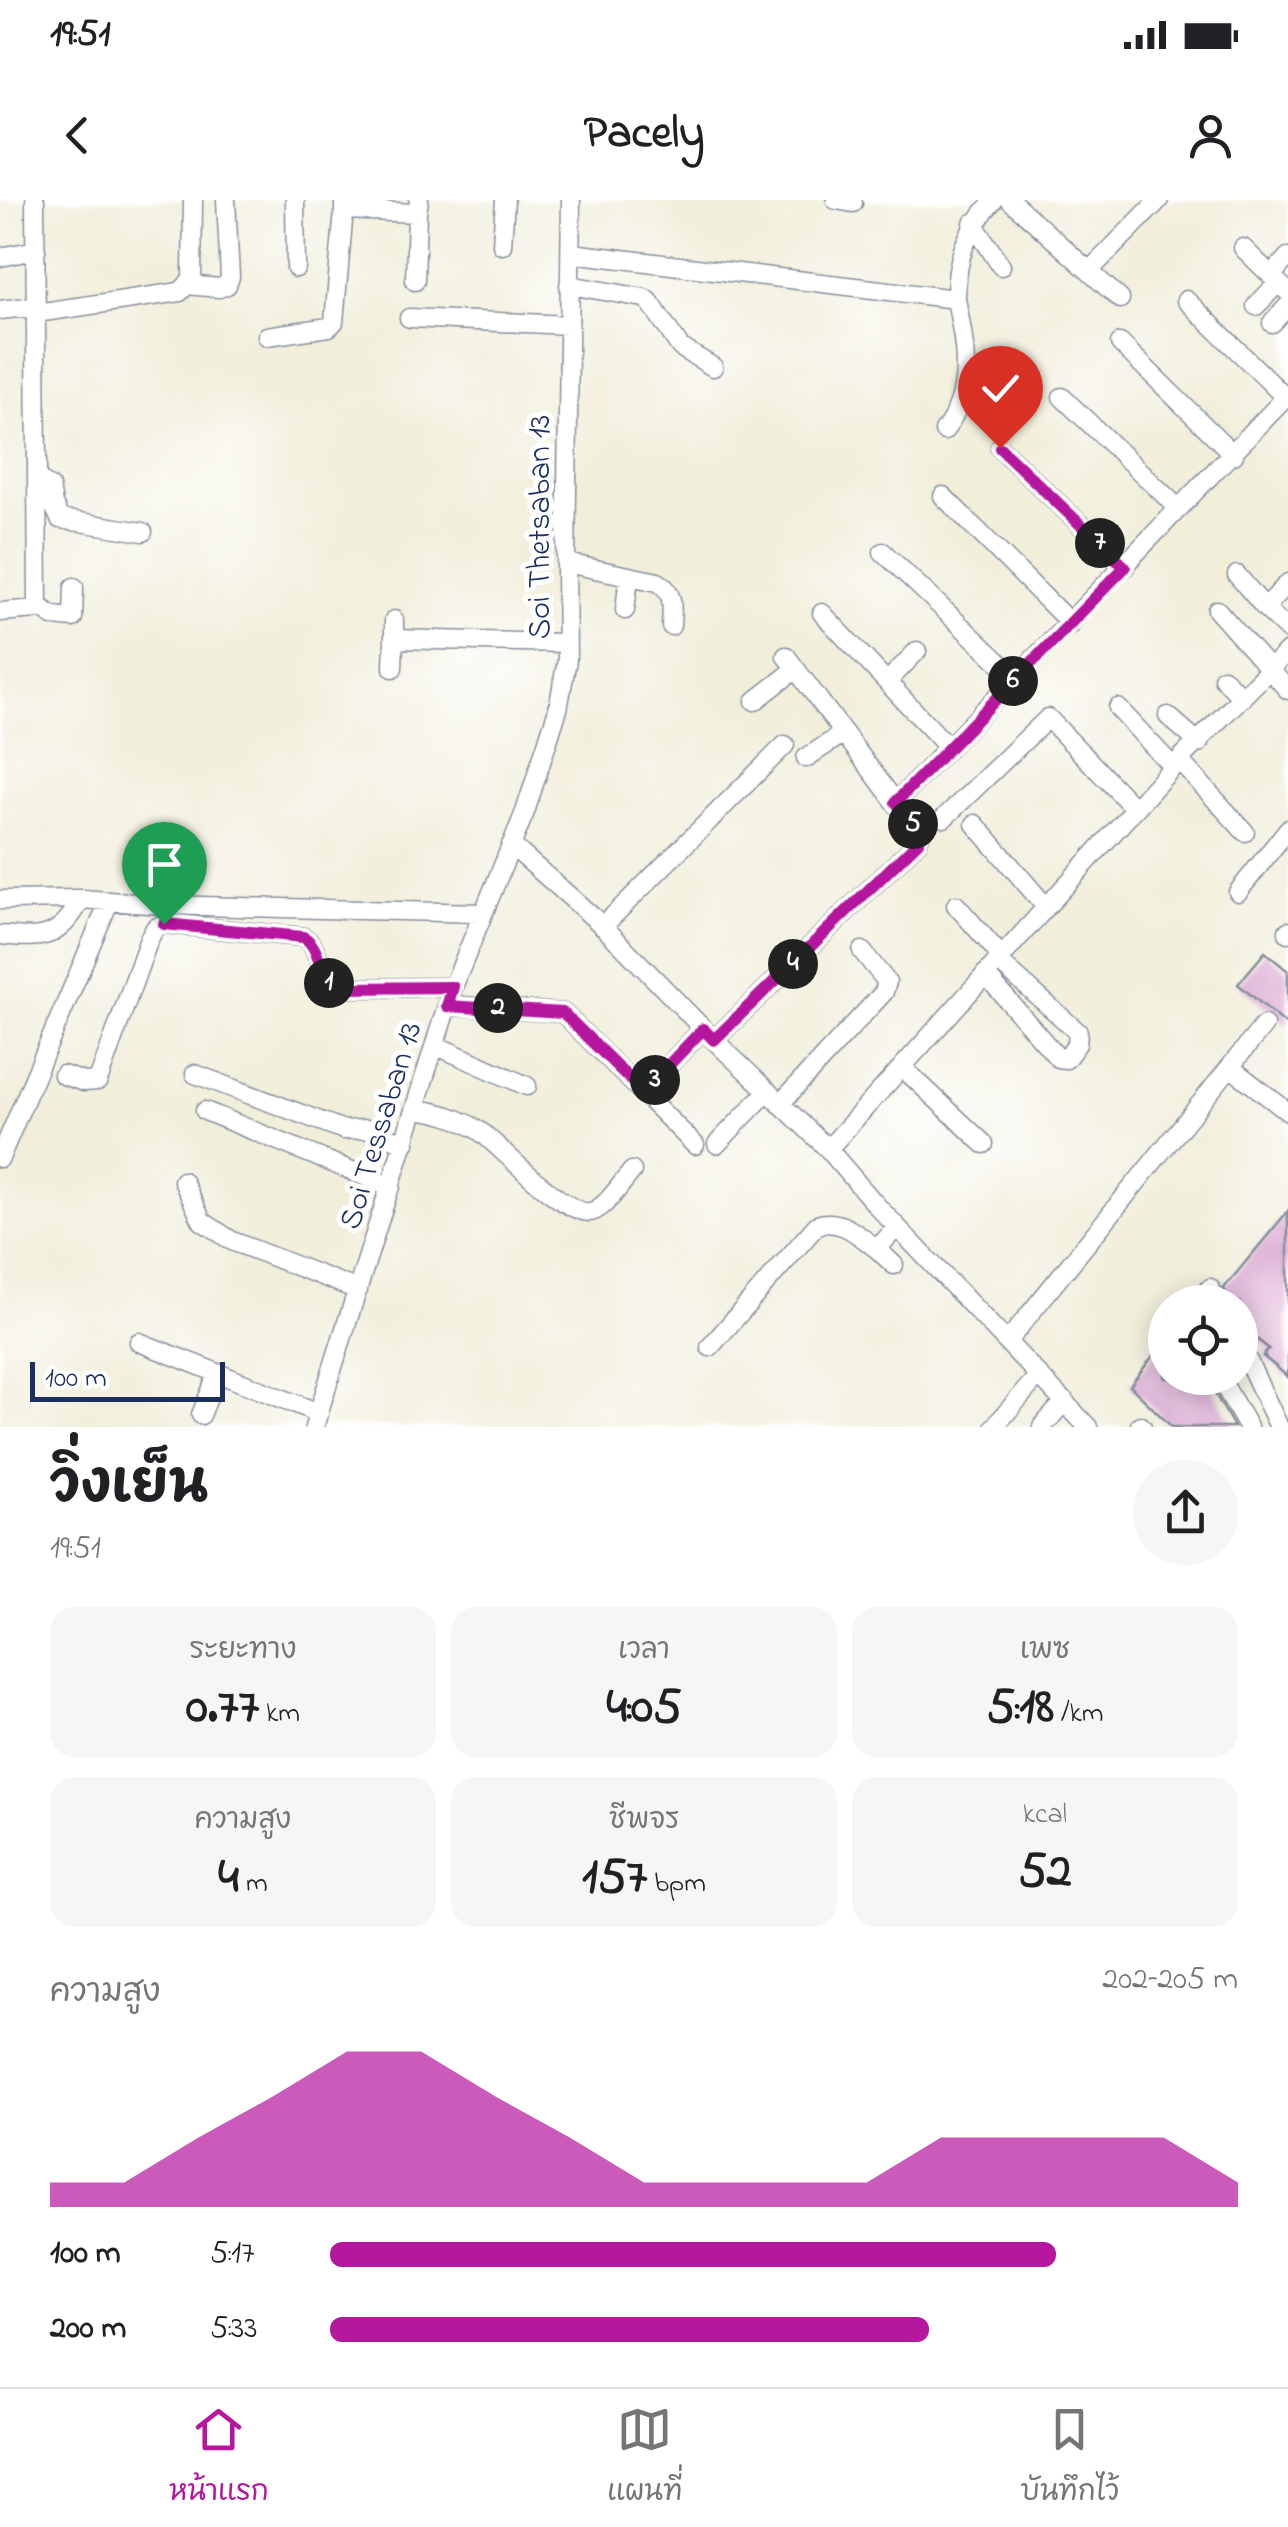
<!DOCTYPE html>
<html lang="th">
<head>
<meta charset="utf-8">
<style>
  :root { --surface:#fff; --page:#f6f6f6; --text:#202124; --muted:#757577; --line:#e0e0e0; --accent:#b5179e }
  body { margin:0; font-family:"Indie Flower","Playpen Sans Thai",sans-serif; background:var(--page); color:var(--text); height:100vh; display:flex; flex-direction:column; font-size:38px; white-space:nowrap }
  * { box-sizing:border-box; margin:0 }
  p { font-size:32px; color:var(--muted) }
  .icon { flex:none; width:55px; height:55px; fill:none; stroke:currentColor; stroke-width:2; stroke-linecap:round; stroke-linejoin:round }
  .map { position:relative; height:1227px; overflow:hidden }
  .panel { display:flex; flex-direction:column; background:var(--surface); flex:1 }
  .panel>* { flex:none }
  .fabs { position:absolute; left:1148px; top:1085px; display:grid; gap:20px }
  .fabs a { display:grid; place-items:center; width:110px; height:110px; border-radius:50%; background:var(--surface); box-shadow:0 5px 25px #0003; font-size:50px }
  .scale { position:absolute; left:30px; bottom:25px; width:195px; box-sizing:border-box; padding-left:10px; border:5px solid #1b2f5e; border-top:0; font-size:28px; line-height:35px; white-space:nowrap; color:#1b2f5e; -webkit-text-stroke:8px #fff; paint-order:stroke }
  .pin { position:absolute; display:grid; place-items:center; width:85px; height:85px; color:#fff; margin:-102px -42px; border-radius:50% 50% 50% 0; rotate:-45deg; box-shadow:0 0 10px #0007 }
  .pin .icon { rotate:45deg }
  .km { position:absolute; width:50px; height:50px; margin:-25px; border-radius:50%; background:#222; color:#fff; font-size:28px; line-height:50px; text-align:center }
  .round { display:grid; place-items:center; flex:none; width:105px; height:105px; border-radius:52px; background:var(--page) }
  .overview { display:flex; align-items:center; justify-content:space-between; height:170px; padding:0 50px }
  h1 { font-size:55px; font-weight:700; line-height:75px }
  .figures { display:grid; grid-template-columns:repeat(3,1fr); gap:15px; height:170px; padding:10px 50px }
  .figures div { display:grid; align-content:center; border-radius:25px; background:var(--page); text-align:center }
  .figures b { font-size:50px; font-weight:700 }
  .figures small { font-size:28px; font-weight:400 }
  .figures p { font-size:28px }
  .chart { height:280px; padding:20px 50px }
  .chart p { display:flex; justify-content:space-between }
  .chart svg { width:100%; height:180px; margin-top:10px; fill:var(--accent); opacity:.7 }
  ul { padding:0 50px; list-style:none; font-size:32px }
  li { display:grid; grid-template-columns:160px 120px 1fr; align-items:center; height:75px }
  li i { height:25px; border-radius:12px; background:var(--accent) }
  .status { display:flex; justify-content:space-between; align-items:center; height:70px; padding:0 50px; background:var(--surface); direction:ltr }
  .status svg { height:28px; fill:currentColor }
  header { display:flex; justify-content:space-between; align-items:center; height:130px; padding:0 50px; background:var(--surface); font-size:45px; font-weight:700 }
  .dock { display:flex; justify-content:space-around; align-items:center; height:140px; border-top:2px solid var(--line); background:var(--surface); font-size:28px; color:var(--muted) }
  .dock a { display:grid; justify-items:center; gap:5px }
  .dock .current { color:var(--accent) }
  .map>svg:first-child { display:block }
  .building { fill:#d9a8d1 }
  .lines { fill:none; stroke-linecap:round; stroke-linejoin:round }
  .minor-casing { stroke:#868e9c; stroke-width:21 }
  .minor { stroke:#fff; stroke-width:18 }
  .route-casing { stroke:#fff; stroke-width:20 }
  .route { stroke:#b5179e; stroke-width:12 }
  .labels { text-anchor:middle; stroke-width:10; stroke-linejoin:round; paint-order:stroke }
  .street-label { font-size:32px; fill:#1b2f5e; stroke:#fff }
</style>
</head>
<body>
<div class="status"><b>19:51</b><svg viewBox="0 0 49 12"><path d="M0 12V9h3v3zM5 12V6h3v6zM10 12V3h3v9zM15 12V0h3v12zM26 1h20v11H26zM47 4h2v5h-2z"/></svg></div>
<header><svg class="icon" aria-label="back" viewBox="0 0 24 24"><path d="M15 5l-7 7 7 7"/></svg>Pacely<svg class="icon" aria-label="person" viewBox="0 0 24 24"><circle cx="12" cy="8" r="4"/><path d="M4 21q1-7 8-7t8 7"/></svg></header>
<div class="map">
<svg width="1288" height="1227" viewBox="0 0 1288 1227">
  <rect width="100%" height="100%" fill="#fff"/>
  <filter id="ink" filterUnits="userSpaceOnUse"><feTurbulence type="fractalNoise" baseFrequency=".01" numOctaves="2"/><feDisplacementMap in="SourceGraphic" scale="20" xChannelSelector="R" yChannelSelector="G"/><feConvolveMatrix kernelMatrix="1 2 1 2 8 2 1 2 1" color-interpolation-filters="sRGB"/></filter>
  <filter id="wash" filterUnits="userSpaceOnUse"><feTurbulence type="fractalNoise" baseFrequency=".0048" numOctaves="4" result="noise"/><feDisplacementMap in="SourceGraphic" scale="40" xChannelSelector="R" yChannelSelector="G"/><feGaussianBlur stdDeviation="2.25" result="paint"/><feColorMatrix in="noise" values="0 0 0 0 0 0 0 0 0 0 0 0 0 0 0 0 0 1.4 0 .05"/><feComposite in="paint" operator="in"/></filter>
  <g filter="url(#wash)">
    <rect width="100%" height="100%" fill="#f1eeda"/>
    <g id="blocks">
      <path class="building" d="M1265,752L1288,771V826L1238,784Z
        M1288,1011V1177L1263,1156L1269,1149L1242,1127L1249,1119L1240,1111V1102H1230L1224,1088Z
        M1165,1140V1178H1206L1234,1227H1172L1130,1186Z"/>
    </g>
  </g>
  <g filter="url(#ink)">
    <use href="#blocks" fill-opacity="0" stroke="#868e9c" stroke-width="2.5"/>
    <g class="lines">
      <g class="minor-casing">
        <path id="minor" d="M35,0L38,406
          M295,0L296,68
          M836,0L853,3
          M1010,0L1120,99
          M344,3V10L417,13L419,0
          M973,23L1001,66
          M502,45L505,0
          M1243,48L1288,92
          M571,53L956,99C956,57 966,31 994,0
          M0,57L36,50
          M1090,70L1159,0
          M1271,76L1288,57
          M415,81L417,13
          M187,85L192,78L193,0
          M569,85L644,98L650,102L680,147L713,167
          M1186,100L1286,198
          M1256,106L1278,83
          M0,110L36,106
          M36,113L180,92L187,85L219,88L227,85L230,77L226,0
          M409,118L569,125
          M1272,123L1288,106
          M267,136L329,127L334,122L344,10
          M1120,143L1234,255
          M1062,197L1179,309
          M944,231C975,190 965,146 956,99
          M1000,248L1125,367
          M38,280L50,287L53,304L60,319L143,332
          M943,296L1071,424
          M883,352L1016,478
          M566,363L658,382C675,392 672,408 671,426
          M1237,375L1265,408
          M1288,383L1265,408L1288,430
          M38,406L53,416L73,418L74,387
          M625,410L629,376
          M1217,410L1288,490
          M0,412L37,409L38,406
          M822,413L949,548
          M394,420V439L567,443
          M393,468L394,439
          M1223,478L1242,498
          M887,482L917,451
          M755,501L796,469
          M1118,508L1173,567
          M1168,516L1199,543
          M806,558L844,533
          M1179,560L1245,632
          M896,602L1288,195
          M944,618L1048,518L1135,609
          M975,624L1046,707
          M511,645L603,726L714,840L828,949L877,1006L1088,1227
          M1238,692L1288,629
          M0,700L82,699L162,705L481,713
          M956,705L1001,756
          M603,726L785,545
          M1288,731V733
          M0,735C44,739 58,740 82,699
          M985,774L1058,858L1066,859L1077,844L1078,832L997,760
          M447,805L563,813L695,945
          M714,840L918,642L920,635L786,456
          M435,845L527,886
          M1230,867L1288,912
          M903,868L984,944
          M195,874L344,930L367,929L405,943
          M63,875L84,882L98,881L149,739L155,728L164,724L303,737C318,744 320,770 329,784L345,788L453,787
          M643,892L703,829
          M780,904L884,792L887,782L862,751
          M415,909C440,912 460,918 481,932C501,947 570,1022 594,1011C608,1005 622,982 632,971
          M205,911L391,987
          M717,944L767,892
          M828,949L1179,560L1288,451
          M0,958L109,702
          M183,981L202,1021L232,1041L358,1090
          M894,1065L877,1049L897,1027
          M1210,1088L1218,1102
          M139,1142L319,1213
          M1007,1142L1264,825
          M1240,1144L1279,1227
          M710,1147L817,1025C841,1017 859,1036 877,1049
          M1220,1178L1248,1227
          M201,1215L218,1173
          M1140,1225L1142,1227
          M314,1227L453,787L525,612L558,509L567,460L566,363L571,0
          M994,1227L1039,1175
          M1042,1227L1065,1201"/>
      </g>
      <use href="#minor" class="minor"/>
    </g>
  </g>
  <g class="lines" filter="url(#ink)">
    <g class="route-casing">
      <path id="route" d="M164,724L303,737C318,744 320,770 329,784L345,788L453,787L447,806L563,813L643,892L703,829L714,840L918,642L920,634L896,602L1125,367L1000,248"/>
    </g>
    <use href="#route" class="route"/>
  </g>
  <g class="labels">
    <g class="street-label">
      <text transform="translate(538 327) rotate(-90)" y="11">Soi Thetsaban 13</text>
      <text transform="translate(379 925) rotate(-73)" y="11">Soi Tessaban 13</text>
    </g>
  </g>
</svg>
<div class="fabs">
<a><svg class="icon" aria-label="locate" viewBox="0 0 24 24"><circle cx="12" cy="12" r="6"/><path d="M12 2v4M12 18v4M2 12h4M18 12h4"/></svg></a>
</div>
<div class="scale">100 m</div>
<div class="pin" style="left:164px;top:724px;background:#1e9e55"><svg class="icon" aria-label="arrive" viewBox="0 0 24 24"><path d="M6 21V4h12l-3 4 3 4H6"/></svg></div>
<div class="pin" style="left:1000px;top:248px;background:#d93025"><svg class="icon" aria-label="check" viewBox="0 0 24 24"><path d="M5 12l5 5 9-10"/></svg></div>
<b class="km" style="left:329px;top:783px">1</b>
<b class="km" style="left:498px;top:808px">2</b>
<b class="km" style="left:655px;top:880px">3</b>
<b class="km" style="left:793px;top:764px">4</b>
<b class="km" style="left:913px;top:624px">5</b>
<b class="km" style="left:1013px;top:481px">6</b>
<b class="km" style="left:1100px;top:343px">7</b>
</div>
<section class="panel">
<div class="overview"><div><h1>วิ่งเย็น</h1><p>19:51</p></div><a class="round"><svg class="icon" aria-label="share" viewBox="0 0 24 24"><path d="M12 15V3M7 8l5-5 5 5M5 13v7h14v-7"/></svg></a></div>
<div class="figures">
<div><p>ระยะทาง</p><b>0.77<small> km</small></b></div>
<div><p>เวลา</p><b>4:05</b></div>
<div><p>เพซ</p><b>5:18<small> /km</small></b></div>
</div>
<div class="figures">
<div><p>ความสูง</p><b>4<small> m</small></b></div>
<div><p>ชีพจร</p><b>157<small> bpm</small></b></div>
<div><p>kcal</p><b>52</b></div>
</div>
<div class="chart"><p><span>ความสูง</span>202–205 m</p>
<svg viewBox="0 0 160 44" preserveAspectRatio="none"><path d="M0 44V38L10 38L20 27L30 17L40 6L50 6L60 17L70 27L80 38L90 38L100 38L110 38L120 27L130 27L140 27L150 27L160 38V44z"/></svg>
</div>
<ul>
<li><b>100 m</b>5:17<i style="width:80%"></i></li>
<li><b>200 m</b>5:33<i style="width:66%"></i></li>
</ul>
</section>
<nav class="dock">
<a class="current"><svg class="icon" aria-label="home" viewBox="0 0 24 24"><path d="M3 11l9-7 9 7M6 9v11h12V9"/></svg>หน้าแรก</a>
<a><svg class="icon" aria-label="map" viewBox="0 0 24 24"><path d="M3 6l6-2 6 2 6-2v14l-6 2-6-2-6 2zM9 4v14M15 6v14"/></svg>แผนที่</a>
<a><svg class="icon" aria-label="saved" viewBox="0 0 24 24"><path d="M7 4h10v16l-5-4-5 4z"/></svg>บันทึกไว้</a>
</nav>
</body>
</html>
